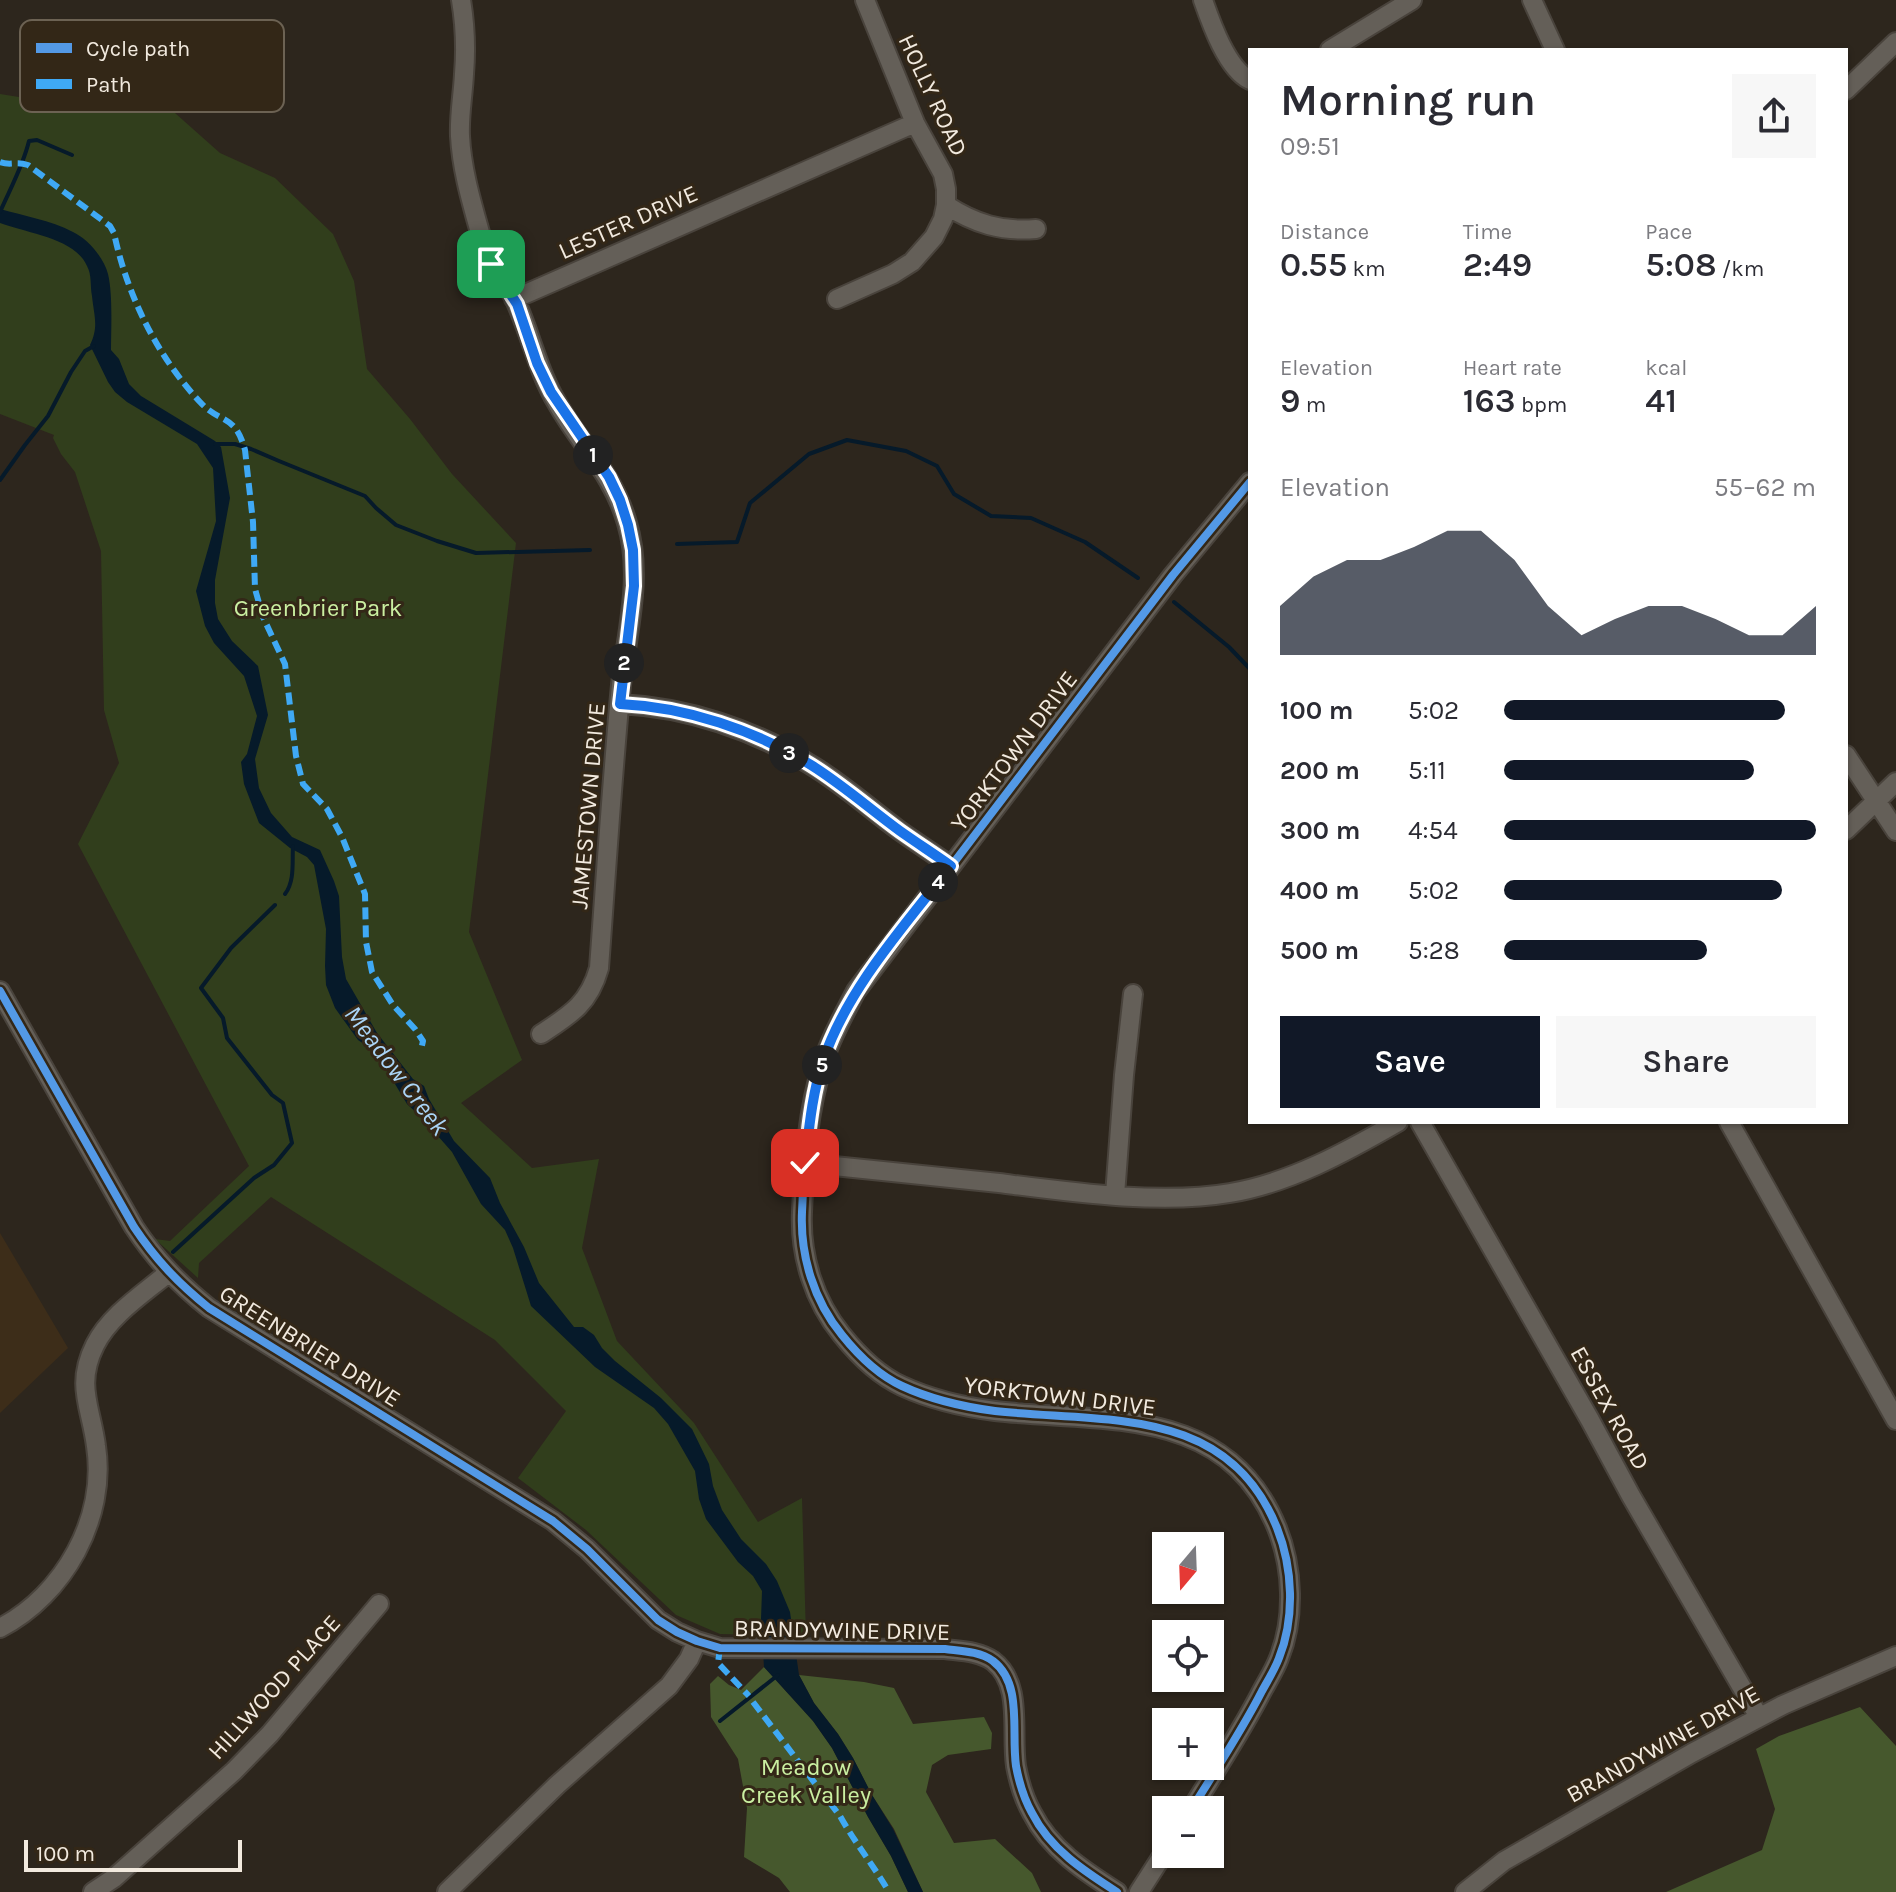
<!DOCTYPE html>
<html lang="en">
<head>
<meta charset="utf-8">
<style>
  :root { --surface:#fff; --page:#f7f7f7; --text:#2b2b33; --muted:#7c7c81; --accent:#111827 }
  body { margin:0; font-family:Karla,sans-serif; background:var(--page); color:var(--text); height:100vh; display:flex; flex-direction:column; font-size:30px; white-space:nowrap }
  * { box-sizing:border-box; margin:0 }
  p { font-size:26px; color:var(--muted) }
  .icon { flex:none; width:44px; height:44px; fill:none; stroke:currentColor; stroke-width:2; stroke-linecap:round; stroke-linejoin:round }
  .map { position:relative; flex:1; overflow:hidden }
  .details { position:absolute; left:1248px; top:48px; width:600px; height:1076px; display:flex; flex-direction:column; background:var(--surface); border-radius:0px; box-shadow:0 2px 6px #0004 }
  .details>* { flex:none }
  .needle { width:52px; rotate:199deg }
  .fabs { position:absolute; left:1152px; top:1532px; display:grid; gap:16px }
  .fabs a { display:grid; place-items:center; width:72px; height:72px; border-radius:0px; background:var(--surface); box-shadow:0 2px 6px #0004; font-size:40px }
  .scale { position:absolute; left:24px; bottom:20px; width:218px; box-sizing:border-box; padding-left:8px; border:4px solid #f2eadf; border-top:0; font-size:22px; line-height:28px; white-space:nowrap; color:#f2eadf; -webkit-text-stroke:6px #332717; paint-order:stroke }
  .pin { position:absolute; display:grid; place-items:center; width:68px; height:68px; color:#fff; margin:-34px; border-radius:16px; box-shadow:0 4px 12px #0006 }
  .km { position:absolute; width:40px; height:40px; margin:-20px; border-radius:50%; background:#222; color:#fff; font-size:22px; line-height:40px; text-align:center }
  .round { display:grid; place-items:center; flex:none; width:84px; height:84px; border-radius:0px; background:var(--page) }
  .head { display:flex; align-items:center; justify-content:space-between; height:136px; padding:0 32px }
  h1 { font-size:44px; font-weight:600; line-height:60px }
  .figures { display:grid; grid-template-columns:repeat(3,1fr); gap:12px; height:136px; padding:8px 32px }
  .figures div { display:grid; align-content:center }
  .figures b { font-size:34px; font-weight:600 }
  .figures small { font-size:22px; font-weight:400 }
  .figures p { font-size:22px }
  .chart { height:224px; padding:16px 32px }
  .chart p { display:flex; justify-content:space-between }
  .chart svg { width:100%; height:144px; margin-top:8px; fill:var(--accent); opacity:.7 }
  .primary-button { display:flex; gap:16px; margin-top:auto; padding:16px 32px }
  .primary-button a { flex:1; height:92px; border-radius:0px; background:var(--accent); color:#fff; font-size:32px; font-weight:600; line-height:92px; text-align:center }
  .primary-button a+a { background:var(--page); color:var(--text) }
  ul { padding:0 32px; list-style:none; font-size:26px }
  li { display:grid; grid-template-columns:128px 96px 1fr; align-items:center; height:60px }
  li i { height:20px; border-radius:10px; background:var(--accent) }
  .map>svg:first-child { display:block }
  .built { fill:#3d2d19 }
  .green { fill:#313e1c }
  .forest { fill:#46582d }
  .water { fill:#061a2a }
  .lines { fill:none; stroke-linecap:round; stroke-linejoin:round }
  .stream { stroke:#061a2a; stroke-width:4 }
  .minor-casing { stroke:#49433c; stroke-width:22 }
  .minor { stroke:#645f58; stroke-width:18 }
  .quiet { stroke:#3fa9f5; stroke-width:6; stroke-dasharray:12 6; stroke-linecap:butt }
  .cycleway-casing { stroke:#332717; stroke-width:13 }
  .cycleway { stroke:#5399e6; stroke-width:8 }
  .route-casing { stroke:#fff; stroke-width:16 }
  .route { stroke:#1a73e8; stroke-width:10 }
  .labels { text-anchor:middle; stroke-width:6; stroke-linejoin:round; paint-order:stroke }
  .street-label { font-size:24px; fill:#f2eadf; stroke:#332717 }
  .park-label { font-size:24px; fill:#caefa1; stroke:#332717 }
  .water-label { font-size:26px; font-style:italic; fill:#aad4f6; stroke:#332717 }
  .key { fill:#332717; stroke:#6c6253; stroke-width:2 }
  .key-label { font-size:22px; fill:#f2eadf }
</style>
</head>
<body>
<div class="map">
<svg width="1896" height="1892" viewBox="0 0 1896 1892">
  <rect width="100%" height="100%" fill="#2d261d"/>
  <path class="built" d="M0,1233L68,1348L0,1413Z"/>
  <path class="green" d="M126,54L157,97L220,153L275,178L333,234L354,281L367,369L410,419L452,474L516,543L469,932L522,1060L461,1103L532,1168L599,1159L582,1248L617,1341L694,1423L758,1522L802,1498L806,1636L720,1634L676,1615L586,1530L518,1478L566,1411L495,1340L271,1197L199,1263L198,1278L155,1239L170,1241L249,1166L78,844L119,763L104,710L101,551L75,472L61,454L53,438L54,435L0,414V94L63,104Z"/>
  <path class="forest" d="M764,1667L813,1721L832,1748L868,1817L891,1856L908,1892H790L779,1878L744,1857L747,1808L738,1759L711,1717L710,1684L718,1676L729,1685L741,1690Z
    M799,1675L864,1682L894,1688L913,1724L984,1717L992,1733L991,1749L948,1755L932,1765L926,1792L954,1843L995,1839L1032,1873L1041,1892H923L894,1829L872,1795L853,1758L838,1734L814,1703Z
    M1860,1707L1896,1746V1892H1666L1762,1850L1775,1809L1756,1749L1779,1736Z"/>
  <path class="water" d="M0,209C24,216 50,220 73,232C88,239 104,258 108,274C113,295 111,329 111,350L119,359L129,384L141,396L215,441L221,447L230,498L215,580V603L218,619L232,641L258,666L268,715L255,759L259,788L271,813L292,837L320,850L334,881L339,896L342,957L346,979L377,1033L413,1079L424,1086L429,1099L454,1141L490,1178L500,1203L524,1247L539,1283L574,1327H583L594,1335L602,1348L615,1361L661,1398L692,1429L709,1464L713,1486L722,1510L741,1539L766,1564L777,1581L790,1612L799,1675L814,1703L838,1734L853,1758L872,1795L893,1829L923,1892H908L891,1856L868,1817L832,1748L813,1721L764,1667L761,1619L762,1591L753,1576L738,1562L706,1519L699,1499L695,1471L668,1424L654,1408L595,1367L531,1306L513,1248L505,1230L481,1204L452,1152L422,1118L407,1104L383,1064L367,1046L358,1040L335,1008L326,985L325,966L326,929L314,865L307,857L290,848L259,823L244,784L241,762L247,754L257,716L244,676L214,643L205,626L196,591L216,521L213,468L197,444L127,402L115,392L108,382L90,345C99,326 94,316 92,296C90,286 92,275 87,266C75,238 26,233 0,223Z"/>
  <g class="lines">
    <path class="stream" d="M0,212C10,189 23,166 29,141L37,140L72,155
      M215,444H235L251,449L279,461L365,496L376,508L396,525L437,541L476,553L590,550
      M0,480L25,445L48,416L71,372L85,351L94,346
      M677,544L737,542L750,503L809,454L847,440L906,451L937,466L954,494L991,516L1031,518L1085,542L1138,578
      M1174,602L1229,647L1250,669
      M285,894C295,881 292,862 293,846
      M173,1252L254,1178L274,1165L292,1143L283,1103L272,1095L227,1038L223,1018L201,988L231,948L275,905
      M720,1721L778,1675"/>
    <g class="minor-casing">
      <path id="minor" d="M461,0C465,24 466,50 464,74C463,95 459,115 460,136C462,175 475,213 485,251C493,269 508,284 516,302C531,336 538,371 557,403C581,446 613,473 627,523C643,576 627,631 621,685C612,779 606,874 599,968C589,1004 570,1015 541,1034
        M1203,0C1211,23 1227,69 1250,80
        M1532,0L1555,50
        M1330,50L1412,0
        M1846,90L1896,42
        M946,205C975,224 1002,232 1036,229
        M514,299L915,123
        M837,299L893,274L912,262L934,237L943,219L946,205V189L943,174L915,123L865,0
        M620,704C686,707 755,730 811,765C843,784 870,809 900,831C917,843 934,854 951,866
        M1846,755L1896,831
        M1846,830L1896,782
        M0,991L134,1227C156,1260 178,1283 209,1308L553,1521L587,1549L658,1620L677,1632L697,1641L720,1648L945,1649C960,1651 979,1651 993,1661C1023,1684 1011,1731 1016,1766C1019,1782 1024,1799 1032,1813C1050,1849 1084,1871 1117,1892
        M1420,1122L1590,1420L1631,1496L1759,1717
        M1729,1122L1896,1420
        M805,1163C869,1169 934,1176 999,1183C1070,1192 1160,1205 1230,1193C1290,1183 1346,1152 1398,1122
        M1115,1195L1124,1075L1133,994
        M0,1628C64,1595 107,1518 96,1446C91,1407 75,1385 95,1345C110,1315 143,1294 168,1273
        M1191,1810C1215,1771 1241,1732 1262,1691C1268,1680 1275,1669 1279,1658C1295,1618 1293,1568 1277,1528C1227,1404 1103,1423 995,1411C964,1407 930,1399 902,1386C878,1375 858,1355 842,1335C814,1301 800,1256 802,1212C804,1162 808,1110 823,1062C831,1037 844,1014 856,991L1173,575L1250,482
        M93,1892L114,1878L234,1771L270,1734L379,1604
        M447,1892L557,1785L669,1686L689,1659L697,1641
        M1139,1892L1166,1850
        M1465,1892L1504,1861L1692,1753L1783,1705L1896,1656"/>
    </g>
    <use href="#minor" class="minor"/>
    <path class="quiet" d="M0,162C10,166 15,161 28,165L110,226L114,233C127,295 157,356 200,402C220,424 235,413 245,450L253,522L255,589L263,617L285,664L296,756L303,784L327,809L342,837L365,894L366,942L372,972L393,1005L415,1029L423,1041L421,1050
      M720,1648L718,1663L749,1696
      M753,1702L840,1816C855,1843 874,1866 889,1892"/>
    <g class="cycleway-casing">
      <path id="cycleway" d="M0,991L134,1227C156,1260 178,1283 209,1308L553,1521L587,1549L658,1620L677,1632L697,1641L720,1648L945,1649C960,1651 979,1651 993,1661C1023,1684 1011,1731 1016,1766C1019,1782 1024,1799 1032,1813C1050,1849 1084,1871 1117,1892
        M1191,1810C1215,1771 1241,1732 1262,1691C1268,1680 1275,1669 1279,1658C1295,1618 1293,1568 1277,1528C1227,1404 1103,1423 995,1411C964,1407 930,1399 902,1386C878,1375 858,1355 842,1335C814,1301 800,1256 802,1212C804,1162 808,1110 823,1062C831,1037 844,1014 856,991L1173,575L1250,482"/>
    </g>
    <use href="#cycleway" class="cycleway"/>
  </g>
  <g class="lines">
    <g class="route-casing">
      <path id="route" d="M491,264L517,304L537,363L551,392L609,477L620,500L628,525L633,550L634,586L620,704C686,707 755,730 811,765C843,785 870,809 900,831C917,843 934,854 951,866C905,925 847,989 823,1061C812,1094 809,1129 805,1163"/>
    </g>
    <use href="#route" class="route"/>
  </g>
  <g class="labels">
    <g class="street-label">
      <text transform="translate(933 95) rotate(65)" y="8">HOLLY ROAD</text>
      <text transform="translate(628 222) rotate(-24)" y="8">LESTER DRIVE</text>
      <text transform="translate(1014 751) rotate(-53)" y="8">YORKTOWN DRIVE</text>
      <text transform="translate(588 806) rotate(-85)" y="8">JAMESTOWN DRIVE</text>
      <text transform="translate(310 1346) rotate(32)" y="8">GREENBRIER DRIVE</text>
      <text transform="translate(1060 1396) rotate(7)" y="8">YORKTOWN DRIVE</text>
      <text transform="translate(1610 1408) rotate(61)" y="8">ESSEX ROAD</text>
      <text transform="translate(842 1630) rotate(1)" y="8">BRANDYWINE DRIVE</text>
      <text transform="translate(274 1687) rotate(-48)" y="8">HILLWOOD PLACE</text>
      <text transform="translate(1663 1744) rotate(-29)" y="8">BRANDYWINE DRIVE</text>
    </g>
    <g class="park-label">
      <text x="318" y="616">Greenbrier Park</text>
      <text x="806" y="1775">Meadow<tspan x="806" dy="28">Creek Valley</tspan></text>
    </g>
    <g class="water-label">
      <text transform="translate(397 1070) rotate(53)" y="9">Meadow Creek</text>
    </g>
  </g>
  <rect x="20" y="20" width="264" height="92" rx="12" class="key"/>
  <rect x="36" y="43" width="36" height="10" fill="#5399e6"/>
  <rect x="36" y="79" width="36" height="10" fill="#3fa9f5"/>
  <g class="key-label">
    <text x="86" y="56">Cycle path</text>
    <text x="86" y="92">Path</text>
  </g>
</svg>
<div class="fabs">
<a><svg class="needle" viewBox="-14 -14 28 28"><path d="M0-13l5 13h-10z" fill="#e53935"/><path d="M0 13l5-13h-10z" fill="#7c7c81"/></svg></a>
<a><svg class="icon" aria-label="locate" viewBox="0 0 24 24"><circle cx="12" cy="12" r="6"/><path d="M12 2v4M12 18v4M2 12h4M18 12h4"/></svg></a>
<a>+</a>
<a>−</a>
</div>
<div class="scale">100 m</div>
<div class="pin" style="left:491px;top:264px;background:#1e9e55"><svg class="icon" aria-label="arrive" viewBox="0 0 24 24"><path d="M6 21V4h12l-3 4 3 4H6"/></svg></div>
<div class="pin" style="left:805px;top:1163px;background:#d93025"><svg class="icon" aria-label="check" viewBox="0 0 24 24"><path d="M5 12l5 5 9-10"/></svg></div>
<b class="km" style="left:593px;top:455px">1</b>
<b class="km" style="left:624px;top:663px">2</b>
<b class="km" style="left:789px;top:753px">3</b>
<b class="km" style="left:938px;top:882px">4</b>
<b class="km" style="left:822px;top:1065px">5</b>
<section class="details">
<div class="head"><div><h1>Morning run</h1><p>09:51</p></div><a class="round"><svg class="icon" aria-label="share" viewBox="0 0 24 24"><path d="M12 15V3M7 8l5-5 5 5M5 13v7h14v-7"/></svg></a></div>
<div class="figures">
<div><p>Distance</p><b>0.55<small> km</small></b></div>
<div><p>Time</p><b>2:49</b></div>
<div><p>Pace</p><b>5:08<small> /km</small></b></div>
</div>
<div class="figures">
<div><p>Elevation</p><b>9<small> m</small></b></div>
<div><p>Heart rate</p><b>163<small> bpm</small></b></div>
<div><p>kcal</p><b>41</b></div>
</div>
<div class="chart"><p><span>Elevation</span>55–62 m</p>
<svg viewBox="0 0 160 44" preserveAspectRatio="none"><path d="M0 44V29L10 20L20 15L30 15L40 11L50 6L60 6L70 15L80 29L90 38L100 33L110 29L120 29L130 33L140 38L150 38L160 29V44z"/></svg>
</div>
<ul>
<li><b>100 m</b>5:02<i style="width:90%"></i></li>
<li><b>200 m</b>5:11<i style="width:80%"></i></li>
<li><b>300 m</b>4:54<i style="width:100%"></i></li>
<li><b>400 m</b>5:02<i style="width:89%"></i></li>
<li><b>500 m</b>5:28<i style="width:65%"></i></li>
</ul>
<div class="primary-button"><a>Save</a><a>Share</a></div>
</section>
</div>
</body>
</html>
